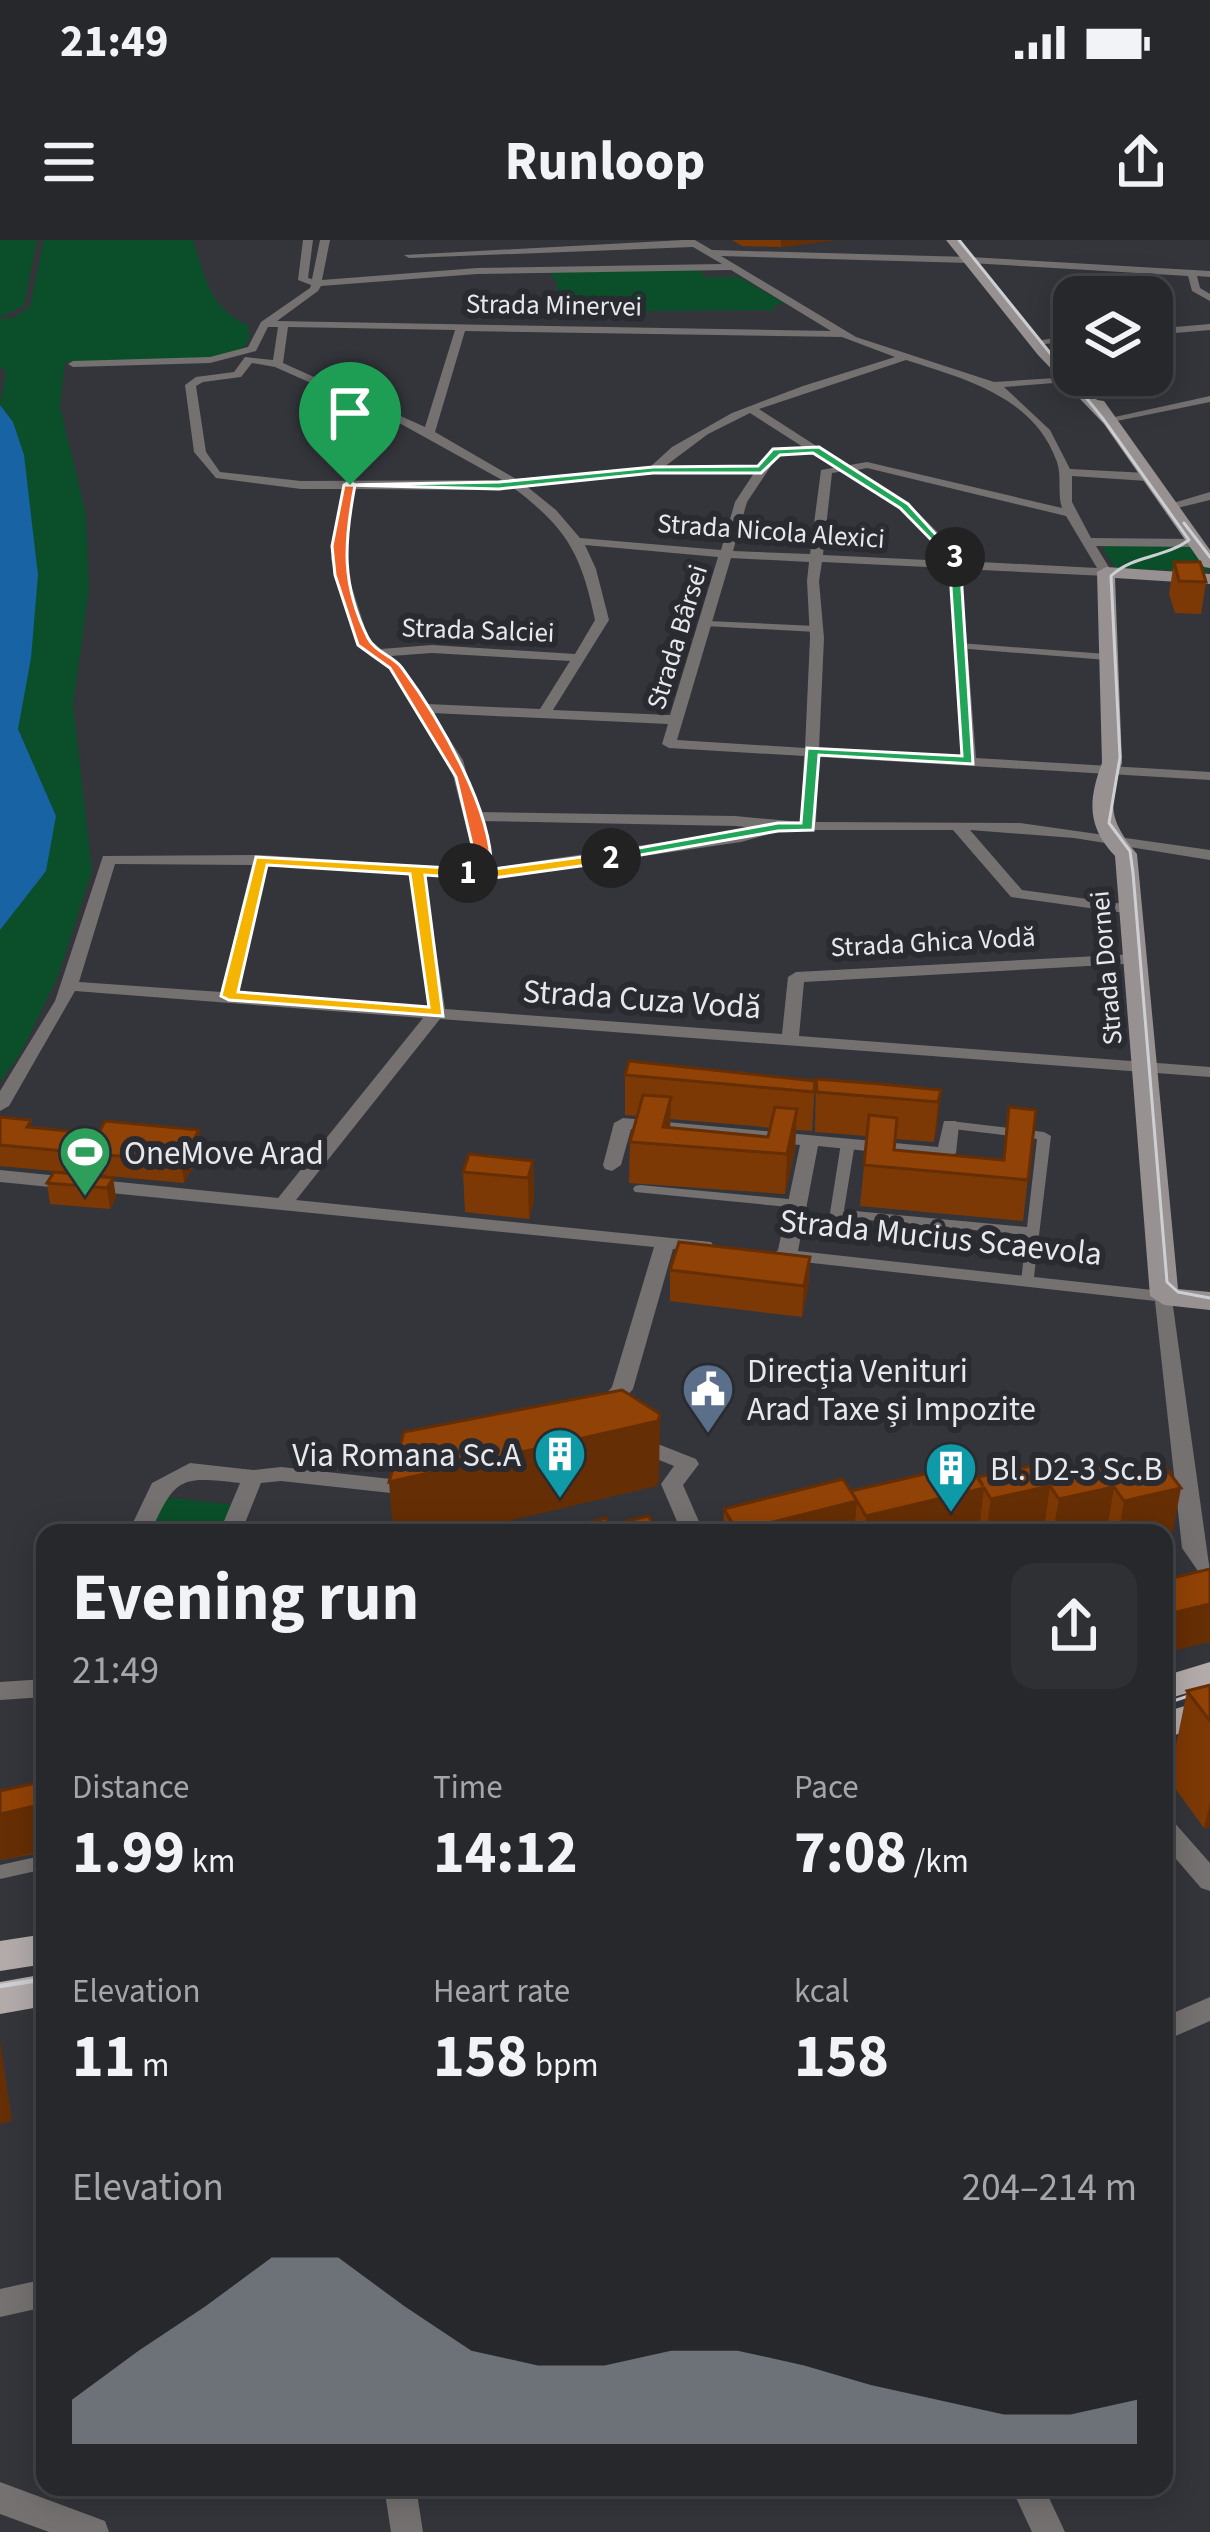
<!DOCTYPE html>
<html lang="en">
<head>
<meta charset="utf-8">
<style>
  :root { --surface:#26282c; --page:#2e3034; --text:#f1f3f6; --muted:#a4a6a9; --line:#424448; --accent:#8c9099 }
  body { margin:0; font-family:"Source Sans 3",sans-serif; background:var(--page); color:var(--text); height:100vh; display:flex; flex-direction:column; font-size:45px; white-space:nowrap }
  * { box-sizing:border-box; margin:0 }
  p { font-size:39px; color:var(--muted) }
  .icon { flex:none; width:66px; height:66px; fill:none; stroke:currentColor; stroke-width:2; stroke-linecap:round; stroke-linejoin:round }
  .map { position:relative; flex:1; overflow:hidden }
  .details { position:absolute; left:36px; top:1284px; width:1137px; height:972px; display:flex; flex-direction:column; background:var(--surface); border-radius:24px; box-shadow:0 6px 30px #0003,0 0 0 3px var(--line) }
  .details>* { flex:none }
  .fabs { position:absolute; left:1053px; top:36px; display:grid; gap:24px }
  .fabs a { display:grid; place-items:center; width:120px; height:120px; border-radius:24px; background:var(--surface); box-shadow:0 6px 30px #0003,0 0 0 3px var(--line); font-size:60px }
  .pin { position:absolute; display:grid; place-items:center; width:102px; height:102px; color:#fff; margin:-123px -51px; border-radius:50% 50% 50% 0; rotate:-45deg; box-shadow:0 0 12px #0007 }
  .pin .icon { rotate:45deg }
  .km { position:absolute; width:60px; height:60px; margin:-30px; border-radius:50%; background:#222; color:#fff; font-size:33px; line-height:60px; text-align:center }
  .round { display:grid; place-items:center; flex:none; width:126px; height:126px; border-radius:24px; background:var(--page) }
  .head { display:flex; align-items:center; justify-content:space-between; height:204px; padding:0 36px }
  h1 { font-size:66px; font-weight:700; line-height:90px }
  .metrics { display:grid; grid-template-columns:repeat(3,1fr); gap:18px; height:204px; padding:12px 36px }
  .metrics div { display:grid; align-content:center }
  .metrics b { font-size:60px; font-weight:700 }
  .metrics small { font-size:33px; font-weight:400 }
  .metrics p { font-size:33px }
  .chart { height:336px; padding:24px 36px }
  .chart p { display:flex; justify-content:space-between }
  .chart svg { width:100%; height:216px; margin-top:12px; fill:var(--accent); opacity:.7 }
  .status { display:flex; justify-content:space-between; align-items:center; height:84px; padding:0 60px; background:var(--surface); direction:ltr }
  .status svg { height:33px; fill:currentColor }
  header { display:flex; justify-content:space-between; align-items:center; height:156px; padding:0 36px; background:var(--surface); font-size:54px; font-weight:700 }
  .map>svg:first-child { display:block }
  .green { fill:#0a4f29 }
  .water { fill:#1863a3 }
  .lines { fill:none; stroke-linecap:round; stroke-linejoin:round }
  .pedestrian { fill:#747170; fill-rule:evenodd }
  .minor { fill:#747170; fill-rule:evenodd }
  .secondary { fill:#979191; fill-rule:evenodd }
  .primary { fill:#b2abaa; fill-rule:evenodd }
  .tram-far1 { stroke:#cecfd3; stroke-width:3 }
  .tram { stroke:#cecfd3; stroke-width:4.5 }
  .wall { fill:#7d3905; fill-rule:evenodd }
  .shaded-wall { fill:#662e04 }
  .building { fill:#914206; stroke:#662e04; stroke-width:3 }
  .split-1 { fill:#f0652b; stroke:#fff; stroke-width:3 }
  .split-2 { fill:#f5b400; stroke:#fff; stroke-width:3; fill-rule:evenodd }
  .split-3 { fill:#22a559; stroke:#fff; stroke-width:3 }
  .split-4 { fill:#22a559; stroke:#fff; stroke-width:3 }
  .labels { text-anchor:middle; stroke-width:12; stroke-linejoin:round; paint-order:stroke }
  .far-street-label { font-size:27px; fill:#e7e8ec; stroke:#292b31 }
  .street-label { font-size:33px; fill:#e7e8ec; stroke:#292b31 }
  .poi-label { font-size:33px; fill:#e7e8ec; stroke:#292b31; text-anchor:start }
</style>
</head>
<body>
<div class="status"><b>21:49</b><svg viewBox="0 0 49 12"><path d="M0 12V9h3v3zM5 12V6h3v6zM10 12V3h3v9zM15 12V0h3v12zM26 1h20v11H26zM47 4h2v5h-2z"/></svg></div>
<header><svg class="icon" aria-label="menu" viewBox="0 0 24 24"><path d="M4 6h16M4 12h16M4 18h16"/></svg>Runloop<svg class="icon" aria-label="share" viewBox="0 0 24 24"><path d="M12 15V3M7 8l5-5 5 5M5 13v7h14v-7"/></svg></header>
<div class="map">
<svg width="1210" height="2292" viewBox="0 0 1210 2292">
  <rect width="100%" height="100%" fill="#33353b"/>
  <path class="green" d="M0,0H37L24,66L0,77Z
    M44,0H193C205,38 210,69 249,86V101L238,113L223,118L65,122L60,166L86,275L89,349L73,464L92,631L58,736L20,814L0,842V690L12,675L56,576L18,489L8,174L0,165L6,133L0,126V79L13,78L30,67Z
    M700,29L704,37H739L784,63L774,65L776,70L555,72L557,42L549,32Z
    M1112,305L1189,306L1210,332L1115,328L1102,308Z
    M164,1257L234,1265L222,1293H148Z"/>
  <path class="water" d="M0,165L13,182L24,215L38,335L31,418L18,489L56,576L46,631L0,690Z"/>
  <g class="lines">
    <path class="pedestrian" d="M708,381L816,386L821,389L816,392L705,386L703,384Z
      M959,403L1107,414L1112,417L1107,420L956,408L954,406Z
      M950,881L1044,892L1051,896L1033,1045H1023L1021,1042L1026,995L837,977L830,973L841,903L848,899L855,903L844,970L1027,987L1037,899L945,888L943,885L945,882Z
      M640,945L799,960L806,964L799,968L635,952L633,949L635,946Z
      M45,1615V1629L0,1639V1625Z"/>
    <path class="minor" d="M303,0H313L308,38L312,39L320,0H330L322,40L477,28L722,24L693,7L409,18L404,15L683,0H695L712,10L970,17L1210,31V37L1197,36L1200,48L1210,54V61L1192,51L1188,36L970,23L721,16L856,97L994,142L1071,137L1067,142L1004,147L1050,190L1070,229L1147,233L1153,237L1147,241L1072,236V262L1091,298L1195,299L1201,303L1195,307L1096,306L1112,332L1106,336L961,329L976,518L1210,532V540L819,517L816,582L1020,583L1210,610V620L1074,598L970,590L1022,650L1138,666L1140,669L1132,674L1011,657L953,590H784L741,602L486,639L425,635L445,769L782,794L788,737L796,732L1136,714L1144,719L1142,723L804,742L799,796L1210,827V837L440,779L296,960L711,1002L714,1006L711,1010L673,1009L633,1149L612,1174L604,1176L593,1169L612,1147L654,1007L0,942V930L278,958L423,778L75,751L9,866L0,871V851L55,761L103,616L261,615L477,629L449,520L390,429L370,416L355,400L331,319L343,249H301L216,238L194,212L185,145L196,137L234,132L245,117L273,120L278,87H268L256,111L210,123L73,127L68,124L73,121L210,117L248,107L261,82L310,48L311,45L298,40ZM731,30L831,91L277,81L318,51L321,46L477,34ZM288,87L455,90L425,187L283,123ZM465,91L842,97L895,117L803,146L732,173L672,207L650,227L516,239L435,192ZM906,120C964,139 1034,156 1057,222C1062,237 1057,253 1062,268L867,222L821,230L810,314L733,311L747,262L777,217L821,209L759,169ZM252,123L275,127L392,179L502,240L301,241L220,232L206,212L196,146L203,142L241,137ZM750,173L803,207L769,212L759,227H664L708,194ZM867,228L1066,276L1097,328L961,321L958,312L908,263L857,230ZM844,231L900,269L948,316V321L823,315L832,233ZM653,233H754L735,262L721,310L580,298L556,270L525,245ZM511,246C567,288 581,313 595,380L575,414L432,405L381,409L368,398L343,319L355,249L472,250ZM585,305L718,317L670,475L553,470L609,380L596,329ZM731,318L809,322L807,341L810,398L805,508L677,500ZM822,322L949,328L961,517L819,509L824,398L819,341ZM432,413L570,421L540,469L427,464L400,423L391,416ZM432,473L668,484L662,504L669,508L804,516L801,582L735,576L477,572L463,520ZM480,581L735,586L757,588L492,628ZM115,624L252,625L221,752L79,742ZM268,625L410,634L428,768L238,754Z
      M1210,84V90L1152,95V89Z
      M1074,95V101L1035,105L1030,102Z
      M1210,156V162L1107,183L1101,180Z
      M1210,252V260L1169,270L1163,266Z
      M623,878L938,907L944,881H956L959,885L956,913L947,919L818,906L798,1011L1171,1052L1210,1332L1198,1331L1182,1308L1155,1061L776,1019L773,1015L778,1010L800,905L631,889L621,925L612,931L605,929L603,925L614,883Z
      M635,1195L696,1219L699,1224L683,1245L704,1293H682L661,1244L674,1226L627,1207L624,1202Z
      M190,1223L253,1230L281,1227L400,1240L411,1247L400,1254L281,1241L261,1243L241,1293H219L240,1243C179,1236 176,1237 150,1293H128L152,1243Z
      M45,1439V1457L0,1460V1442Z
      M1164,1578L1173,1581L1210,1623V1651L1201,1648L1164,1605Z
      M1210,1757V1781L1164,1801V1777Z
      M45,2039V2067L0,2077V2049Z
      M0,2242L105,2281L109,2292H49L0,2274Z
      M384,2247H416L423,2292H391Z
      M1011,2247H1044L1065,2292H1032Z"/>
    <path class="secondary" d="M946,0H960L1048,109L1097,160L1104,161L1210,310V328L1204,327L1104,184L1038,115Z
      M1106,327L1210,334V344L1115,338L1122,523C1108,566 1109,580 1137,614L1178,1049L1210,1052V1070L1164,1065L1150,1056L1115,616C1087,587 1088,560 1102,523L1097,332Z"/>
    <path class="primary" d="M1210,1422V1446L1164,1460V1436Z
      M1210,1459V1485L1164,1498V1472Z
      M45,1694V1724L0,1731V1701Z
      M45,1734V1766L0,1774V1742Z"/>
    <path class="tram-far1" d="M959,0L1104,180L1189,300C1165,318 1133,315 1111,336L1120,517L1109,583L1130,611L1133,633L1167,1042L1178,1052L1210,1058
      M1184,283L1210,317
      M1164,1464L1210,1449"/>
    <path class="tram" d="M0,1746L45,1739"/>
  </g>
  <path class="wall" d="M732,0H835L781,7L742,6Z
    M1174,322L1206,342L1201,374L1175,373L1169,354Z
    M625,835L815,841L812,891L796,890L795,909L785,954L629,943L630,902L637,876L625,875ZM670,879L754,886L771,888L768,897L670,888Z
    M816,839L941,850L934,902L895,899L894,910L1003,920L1009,867L1036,870L1023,981L860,966L867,896L815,892Z
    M0,877L32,887L98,894L202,910L184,943L0,926Z
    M533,921L534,961L529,979L465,972L463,932Z
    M113,938L116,958L110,969L50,964L47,943Z
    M810,1017L808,1048L802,1077L670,1061V1030Z
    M1044,1237L1109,1239L1173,1291L1163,1293H1109L1107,1290L1094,1293H1046L1044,1289L1026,1293H980L979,1291L969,1293H723L724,1269L851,1252L978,1238Z
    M1210,1445V1587L1204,1588L1169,1540L1187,1451Z
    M45,1541V1612L0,1620V1551Z"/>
  <path class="shaded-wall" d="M781,0H835L781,7Z
    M941,850L937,889L934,902L938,862Z
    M671,857L670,897L663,887Z
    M797,869L795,909L785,954L787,914Z
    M199,890L202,910L184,943L182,922Z
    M533,921L534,961L529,979L528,938Z
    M113,938L116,958L110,969L107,948Z
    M810,1017L808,1048L802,1077L804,1046Z
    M660,1174L659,1239L657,1246L457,1293H393L389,1242Z
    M1050,1246L1044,1289L1026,1293H986L991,1259Z
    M1114,1247L1107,1290L1094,1293H1053L1059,1259Z
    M984,1248L979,1291L969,1293H864L866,1276Z
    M1181,1248L1173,1291L1163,1293H1119L1124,1261Z
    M857,1261L854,1293H737V1291Z
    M1210,1364V1402L1164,1413V1375Z
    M1210,1563V1587L1204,1588Z
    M35,1566L44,1611L0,1620V1574Z
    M45,1571V1595L40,1572Z
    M0,1801L12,1881L0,1884Z"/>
  <path class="building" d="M1174,322H1200L1206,342L1179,341Z
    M629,821L815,841L814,852L625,835Z
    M816,839L881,844L941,850L938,862L817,852Z
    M643,855L671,857L663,887L768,897L775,867L797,869L787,914L630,902Z
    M1009,867L1036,870L1028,940L864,925L869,875L897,878L894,910L1004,920Z
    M0,877L31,880L27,887L98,894L105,881L199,890L182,922L0,905Z
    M469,914L533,921L528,938L463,932Z
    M54,932L113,938L107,948L47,943Z
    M679,1002L810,1017L804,1046L670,1030Z
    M622,1150L660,1174L658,1181L389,1242L404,1192Z
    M968,1224L983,1246L978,1237L1036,1225L1050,1246L991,1259L984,1248L866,1276L851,1251Z
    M1099,1225L1109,1239L1165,1227L1181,1248L1124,1261L1114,1247L1059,1259L1044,1237Z
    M843,1239L857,1261L737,1291L724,1269Z
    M649,1276L657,1293H563L561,1289L606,1278L609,1285Z
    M1210,1329V1364L1164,1375V1340Z
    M1210,1445V1481L1187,1451Z
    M45,1541V1571L40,1572L35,1566L0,1574V1551Z"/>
  <path class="split-1" d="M350,242L355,245C344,303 341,344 368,398C375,412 393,416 402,428C439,478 497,576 491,638L461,633L478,630L456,537L390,428L358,405L335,335L332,306L344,245Z"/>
  <path class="split-2" d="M611,613L616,621L486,639L425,635L443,776L229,760L221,756L256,617L486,630ZM267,625L410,634L429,767L238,752Z"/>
  <path class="split-3" d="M955,314L960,317L973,524L819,515L813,590L778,591L606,621L611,613L778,583H801L807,508L962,516L949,317Z"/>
  <path class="split-4" d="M819,207L908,264L959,320H951L900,268L813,213L780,215L761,233H653L499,249L344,245L499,242L653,227L758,226L773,209Z"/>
  <defs>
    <g id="stadium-pin" transform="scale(2.7)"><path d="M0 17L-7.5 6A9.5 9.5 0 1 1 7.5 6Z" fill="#2e9e5b" stroke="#292b31"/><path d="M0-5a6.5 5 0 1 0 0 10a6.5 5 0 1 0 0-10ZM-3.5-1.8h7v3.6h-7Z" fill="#fff"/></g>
    <g id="civic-pin" transform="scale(2.7)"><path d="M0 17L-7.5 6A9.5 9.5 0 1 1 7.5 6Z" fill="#5c6f8a" stroke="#292b31"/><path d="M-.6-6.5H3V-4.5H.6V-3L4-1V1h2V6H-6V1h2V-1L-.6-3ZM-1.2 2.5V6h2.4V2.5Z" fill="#fff"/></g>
    <g id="building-pin" transform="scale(2.7)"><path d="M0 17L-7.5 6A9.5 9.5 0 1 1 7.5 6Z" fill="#0f9aa8" stroke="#292b31"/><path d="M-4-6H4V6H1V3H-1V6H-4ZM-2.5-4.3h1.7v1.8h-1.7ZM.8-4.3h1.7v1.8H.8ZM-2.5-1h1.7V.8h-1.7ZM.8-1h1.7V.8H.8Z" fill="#fff"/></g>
  </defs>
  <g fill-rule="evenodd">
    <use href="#stadium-pin" x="85" y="912"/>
    <use href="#civic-pin" x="708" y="1149"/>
    <use href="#building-pin" x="560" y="1214"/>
    <use href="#building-pin" x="951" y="1228"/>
  </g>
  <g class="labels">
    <g class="far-street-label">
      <text transform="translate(554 65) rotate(1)" y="9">Strada Minervei</text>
      <text transform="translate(771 291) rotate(4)" y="9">Strada Nicola Alexici</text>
      <text transform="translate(478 390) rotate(2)" y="9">Strada Salciei</text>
      <text transform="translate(677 397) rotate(-73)" y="9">Strada Bârsei</text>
      <text transform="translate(933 702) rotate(-3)" y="9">Strada Ghica Vodă</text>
      <text transform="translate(1106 728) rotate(-95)" y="9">Strada Dornei</text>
    </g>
    <g class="street-label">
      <text transform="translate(642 758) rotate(4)" y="12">Strada Cuza Vodă</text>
      <text transform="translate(941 996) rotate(6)" y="12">Strada Mucius Scaevola</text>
    </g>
    <g class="poi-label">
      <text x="124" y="924">OneMove Arad</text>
      <text x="747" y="1142">Direcția Venituri<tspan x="747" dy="38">Arad Taxe și Impozite</tspan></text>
      <text x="521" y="1226" text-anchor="end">Via Romana Sc.A</text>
      <text x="990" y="1240">Bl. D2-3 Sc.B</text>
    </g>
  </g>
</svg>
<div class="fabs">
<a><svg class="icon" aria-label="layers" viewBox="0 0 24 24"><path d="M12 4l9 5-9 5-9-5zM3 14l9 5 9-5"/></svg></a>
</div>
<div class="pin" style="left:350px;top:245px;background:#1e9e55"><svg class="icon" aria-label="arrive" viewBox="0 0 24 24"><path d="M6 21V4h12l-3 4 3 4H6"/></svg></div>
<b class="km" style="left:468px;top:633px">1</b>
<b class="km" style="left:611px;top:618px">2</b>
<b class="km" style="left:955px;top:317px">3</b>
<section class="details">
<div class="head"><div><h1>Evening run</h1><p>21:49</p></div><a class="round"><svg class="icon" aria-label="share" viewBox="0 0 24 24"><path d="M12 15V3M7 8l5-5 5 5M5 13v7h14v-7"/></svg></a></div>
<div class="metrics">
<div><p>Distance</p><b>1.99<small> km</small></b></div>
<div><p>Time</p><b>14:12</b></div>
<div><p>Pace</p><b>7:08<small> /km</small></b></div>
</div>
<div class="metrics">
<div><p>Elevation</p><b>11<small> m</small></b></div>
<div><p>Heart rate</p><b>158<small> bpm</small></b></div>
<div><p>kcal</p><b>158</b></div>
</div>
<div class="chart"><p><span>Elevation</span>204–214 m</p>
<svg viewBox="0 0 160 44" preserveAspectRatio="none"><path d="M0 44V35L10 25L20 16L30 6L40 6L50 16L60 25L70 28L80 28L90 25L100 25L110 28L120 32L130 35L140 38L150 38L160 35V44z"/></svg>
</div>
</section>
</div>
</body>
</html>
